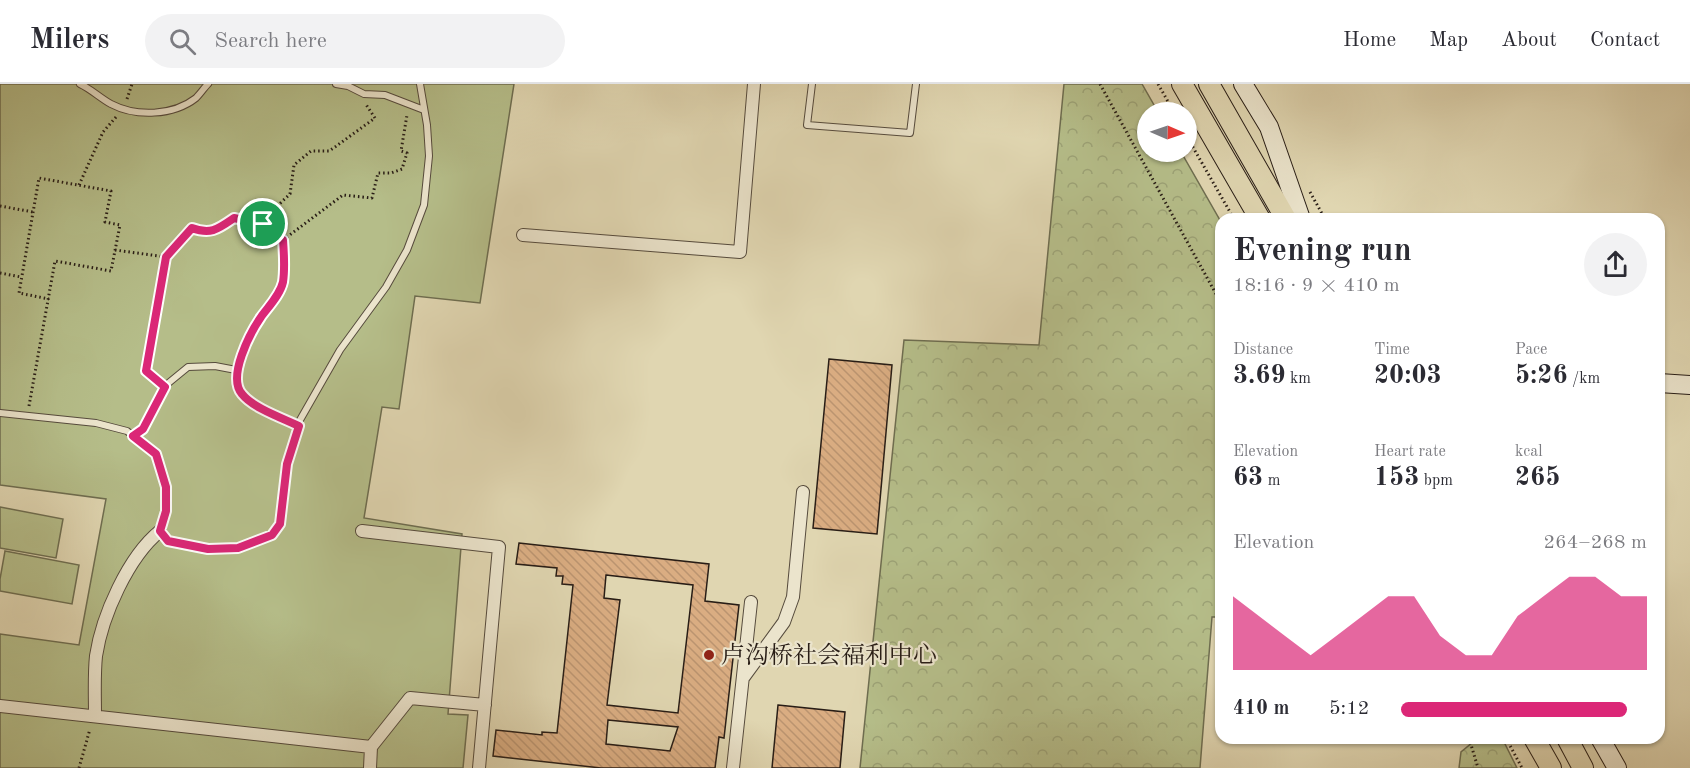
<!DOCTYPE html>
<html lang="en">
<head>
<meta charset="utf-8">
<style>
  :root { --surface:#fff; --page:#f2f2f3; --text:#2b2b33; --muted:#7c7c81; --line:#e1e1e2; --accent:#db2777 }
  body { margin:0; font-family:"Old Standard TT","Noto Serif SC",serif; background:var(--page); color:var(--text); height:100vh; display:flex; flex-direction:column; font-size:22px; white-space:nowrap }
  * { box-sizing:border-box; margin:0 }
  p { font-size:20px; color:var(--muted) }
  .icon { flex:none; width:33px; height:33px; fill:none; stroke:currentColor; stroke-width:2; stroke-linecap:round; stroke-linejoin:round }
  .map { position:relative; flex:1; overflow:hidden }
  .sheet { position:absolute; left:1215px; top:129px; width:450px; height:531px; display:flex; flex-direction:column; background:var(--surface); border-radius:18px; box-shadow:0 2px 4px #0004 }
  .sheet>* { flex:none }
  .needle { width:39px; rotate:92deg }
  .tools { position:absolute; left:1137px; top:18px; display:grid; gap:12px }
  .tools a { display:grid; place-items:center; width:60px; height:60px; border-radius:50%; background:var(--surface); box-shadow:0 2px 4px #0004; font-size:30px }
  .pin { position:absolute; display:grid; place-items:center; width:51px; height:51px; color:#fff; margin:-26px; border:3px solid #fff; border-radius:50%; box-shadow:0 2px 6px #0007 }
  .round { display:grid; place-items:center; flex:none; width:63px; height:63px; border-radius:32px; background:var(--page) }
  .summary { display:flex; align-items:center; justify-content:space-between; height:102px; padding:0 18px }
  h1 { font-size:33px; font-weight:700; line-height:45px }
  .figures { display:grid; grid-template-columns:repeat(3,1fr); gap:9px; height:102px; padding:6px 18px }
  .figures div { display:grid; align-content:center }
  .figures b { font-size:26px; font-weight:700 }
  .figures small { font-size:16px; font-weight:400 }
  .figures p { font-size:16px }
  .chart { height:168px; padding:12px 18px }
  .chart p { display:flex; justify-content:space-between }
  .chart svg { width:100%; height:108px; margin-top:6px; fill:var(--accent); opacity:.7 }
  ul { padding:0 18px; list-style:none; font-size:20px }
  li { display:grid; grid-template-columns:96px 72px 1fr; align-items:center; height:45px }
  li i { height:15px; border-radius:8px; background:var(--accent) }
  header { display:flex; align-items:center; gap:36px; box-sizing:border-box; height:84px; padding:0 30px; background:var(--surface); border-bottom:2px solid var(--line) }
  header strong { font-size:28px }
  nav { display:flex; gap:33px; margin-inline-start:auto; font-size:21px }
  .search { width:420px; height:54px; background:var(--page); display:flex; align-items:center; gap:15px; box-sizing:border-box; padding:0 21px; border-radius:33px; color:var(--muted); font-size:22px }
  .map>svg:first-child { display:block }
  .forest { fill:url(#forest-crowns); stroke:#6e6d50; stroke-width:1.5 }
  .park { fill:#b5bd89; stroke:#6e6d50; stroke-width:1.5 }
  .building { fill:url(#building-back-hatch); stroke:#281d16; stroke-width:1.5; fill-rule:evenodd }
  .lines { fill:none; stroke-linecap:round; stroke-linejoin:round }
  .lane-casing { stroke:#564b3d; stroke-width:8 }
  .street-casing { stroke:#564b3d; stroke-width:14 }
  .secondary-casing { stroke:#281d16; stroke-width:20 }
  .primary-casing { stroke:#281d16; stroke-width:22 }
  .path { stroke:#281d16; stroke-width:3; stroke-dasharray:1.5 3; stroke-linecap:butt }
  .lane { stroke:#ebe4cc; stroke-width:6 }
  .street { stroke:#ebe4cc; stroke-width:12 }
  .secondary { stroke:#ebe4cc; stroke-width:18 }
  .primary { stroke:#e0d6b1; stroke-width:20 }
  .route-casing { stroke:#fff; stroke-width:12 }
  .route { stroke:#db2777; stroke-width:8 }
  .poi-dot { fill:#8f2418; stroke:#ebe4cc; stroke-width:2 }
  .labels { text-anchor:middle; stroke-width:4.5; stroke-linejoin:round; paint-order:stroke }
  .poi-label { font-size:24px; fill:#281d16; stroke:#ebe4cc; text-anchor:start }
</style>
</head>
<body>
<header>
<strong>Milers</strong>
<div class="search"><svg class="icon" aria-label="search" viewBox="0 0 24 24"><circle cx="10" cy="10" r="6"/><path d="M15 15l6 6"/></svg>Search here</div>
<nav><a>Home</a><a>Map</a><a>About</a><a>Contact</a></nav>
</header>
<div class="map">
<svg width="1690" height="684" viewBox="0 0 1690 684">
  <defs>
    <pattern id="forest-crowns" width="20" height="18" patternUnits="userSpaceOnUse" patternTransform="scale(1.5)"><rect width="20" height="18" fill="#b5bd89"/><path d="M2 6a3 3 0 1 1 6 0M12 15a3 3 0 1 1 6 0" fill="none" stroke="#9ca276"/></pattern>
    <pattern id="building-back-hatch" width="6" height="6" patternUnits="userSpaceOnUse" patternTransform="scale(1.5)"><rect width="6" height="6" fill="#daad82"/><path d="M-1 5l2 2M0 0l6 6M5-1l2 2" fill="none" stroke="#bb9470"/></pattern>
  </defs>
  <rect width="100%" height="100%" fill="#e0d6b1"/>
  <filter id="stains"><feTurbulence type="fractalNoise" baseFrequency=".00333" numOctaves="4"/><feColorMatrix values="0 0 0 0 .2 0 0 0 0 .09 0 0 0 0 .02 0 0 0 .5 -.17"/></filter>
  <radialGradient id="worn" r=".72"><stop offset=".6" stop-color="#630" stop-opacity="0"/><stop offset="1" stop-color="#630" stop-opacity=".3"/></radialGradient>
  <path class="forest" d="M1064,0H1142L1158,28H1148V68H1181L1221,138V533H1212L1200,684H860L904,256L1039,261Z
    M1478,654H1502L1517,684H1459L1461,668Z"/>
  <path class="park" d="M0,0H514L480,219L415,212L399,325L382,323L364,434L462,450L448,630L468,631L463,684H0V550L79,561L106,415L0,401Z
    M0,423L63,435L56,474L0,464Z
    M5,467L79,481L72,520L0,507V495Z"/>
  <path class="building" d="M829,275L892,281L877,450L813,444Z
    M519,459L709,480L705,517L739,521L724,654L719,653L715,684H601L493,672L496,646L542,651V648L557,649L573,501L562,500L563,492H556L557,484L516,480ZM606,491L693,501L678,629L607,621L620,516L604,514ZM608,636L678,643L670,667L606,660Z
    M778,621L845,628L840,684H772Z"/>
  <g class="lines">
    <g class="lane-casing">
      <path id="lane" d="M80,0C91,5 100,14 111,20C136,33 173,32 196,14C200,10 204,4 208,0
        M336,0L348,2L364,10L385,11L424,26
        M812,0L807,41L910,49L916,0
        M248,259C244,267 239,277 237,286C230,318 276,331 299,342
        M0,329L96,339L127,347L156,370L166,403V427L160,447L168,457L188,462L208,465L238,464L272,451L280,440L287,380L300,336L340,266L386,203L407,166L424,121L429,72L427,41L420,0
        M133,352L143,345L166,301L188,283L215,282L236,286"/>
    </g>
    <g class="street-casing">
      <path id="street" d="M523,151L740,168L754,0
        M362,447L499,463L479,684
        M743,594L784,538L793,513L803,408
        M0,622L371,663L410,614L485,621
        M95,632C95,612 94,591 96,572C102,532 128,473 160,447
        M370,684L371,663
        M733,684L751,518"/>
    </g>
    <g class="secondary-casing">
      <path id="secondary" d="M1243,0L1269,43L1301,135
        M1659,299L1690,301
        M1600,654L1617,684"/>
    </g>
    <g class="primary-casing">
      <path id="primary" d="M1182,0L1260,135
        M1209,0L1286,135
        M1534,654L1551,684
        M1567,654L1583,684"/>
    </g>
    <path class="path" d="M1100,0L1221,219
      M1158,0L1174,28
      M127,15L132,0
      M1186,51L1234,135
      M79,101L103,48L116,33
      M1310,108L1325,135
      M0,122L33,128
      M263,140L273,126L290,110L294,81L311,67H329L335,63L375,34L365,19
      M283,156L343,111L372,114L378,89H391L402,85L407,69L401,67L407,31
      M115,166L166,173L146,287L157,296
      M166,173L192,144C211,151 218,145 234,134L263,140L272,150L283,156V198L276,213L259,235L251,252
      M0,189L21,193
      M29,322L55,177L111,187L120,141L105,138L111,107L39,94L19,209L49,215
      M1469,654L1478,684
      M1506,654L1522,684
      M79,684L90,645"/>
    <use href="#lane" class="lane"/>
    <use href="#street" class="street"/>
    <use href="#secondary" class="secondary"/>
    <use href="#primary" class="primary"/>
  </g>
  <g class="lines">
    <g class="route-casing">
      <path id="route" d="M234,134L263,140L272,150L283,156C284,169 285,185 283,198C280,211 269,222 261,233C250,249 227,293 242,310C253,324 282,334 299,342L287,380L280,440L272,451L238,464L208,465L168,457L160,447L166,427V403L156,370L133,352L143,345L165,303L146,287L166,173L192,144C211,151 218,145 234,134Z"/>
    </g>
    <use href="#route" class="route"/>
  </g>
  <circle class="poi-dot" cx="709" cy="571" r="6"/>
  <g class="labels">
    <g class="poi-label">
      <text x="721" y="579">卢沟桥社会福利中心</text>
    </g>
  </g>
  <rect width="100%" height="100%" filter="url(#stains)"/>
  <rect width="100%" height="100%" fill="url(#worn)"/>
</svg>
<div class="tools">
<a><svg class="needle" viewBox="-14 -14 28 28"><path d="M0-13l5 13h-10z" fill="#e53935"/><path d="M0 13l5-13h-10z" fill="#7c7c81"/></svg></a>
</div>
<div class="pin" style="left:263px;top:140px;background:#1e9e55"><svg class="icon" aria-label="arrive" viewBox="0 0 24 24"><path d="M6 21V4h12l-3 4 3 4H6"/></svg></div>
<section class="sheet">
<div class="summary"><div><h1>Evening run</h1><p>18:16 · 9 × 410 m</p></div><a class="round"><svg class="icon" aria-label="share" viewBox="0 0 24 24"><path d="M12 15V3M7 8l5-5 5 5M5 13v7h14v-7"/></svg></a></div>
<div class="figures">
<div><p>Distance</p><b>3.69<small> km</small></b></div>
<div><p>Time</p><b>20:03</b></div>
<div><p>Pace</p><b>5:26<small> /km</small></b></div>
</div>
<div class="figures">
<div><p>Elevation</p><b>63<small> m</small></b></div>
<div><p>Heart rate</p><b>153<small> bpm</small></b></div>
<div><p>kcal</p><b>265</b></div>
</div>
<div class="chart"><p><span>Elevation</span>264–268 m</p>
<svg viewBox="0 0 160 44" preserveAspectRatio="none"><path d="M0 44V14L10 22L20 30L30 38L40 30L50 22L60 14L70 14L80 30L90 38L100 38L110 22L120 14L130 6L140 6L150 14L160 14V44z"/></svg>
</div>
<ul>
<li><b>410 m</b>5:12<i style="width:92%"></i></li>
</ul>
</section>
</div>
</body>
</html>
